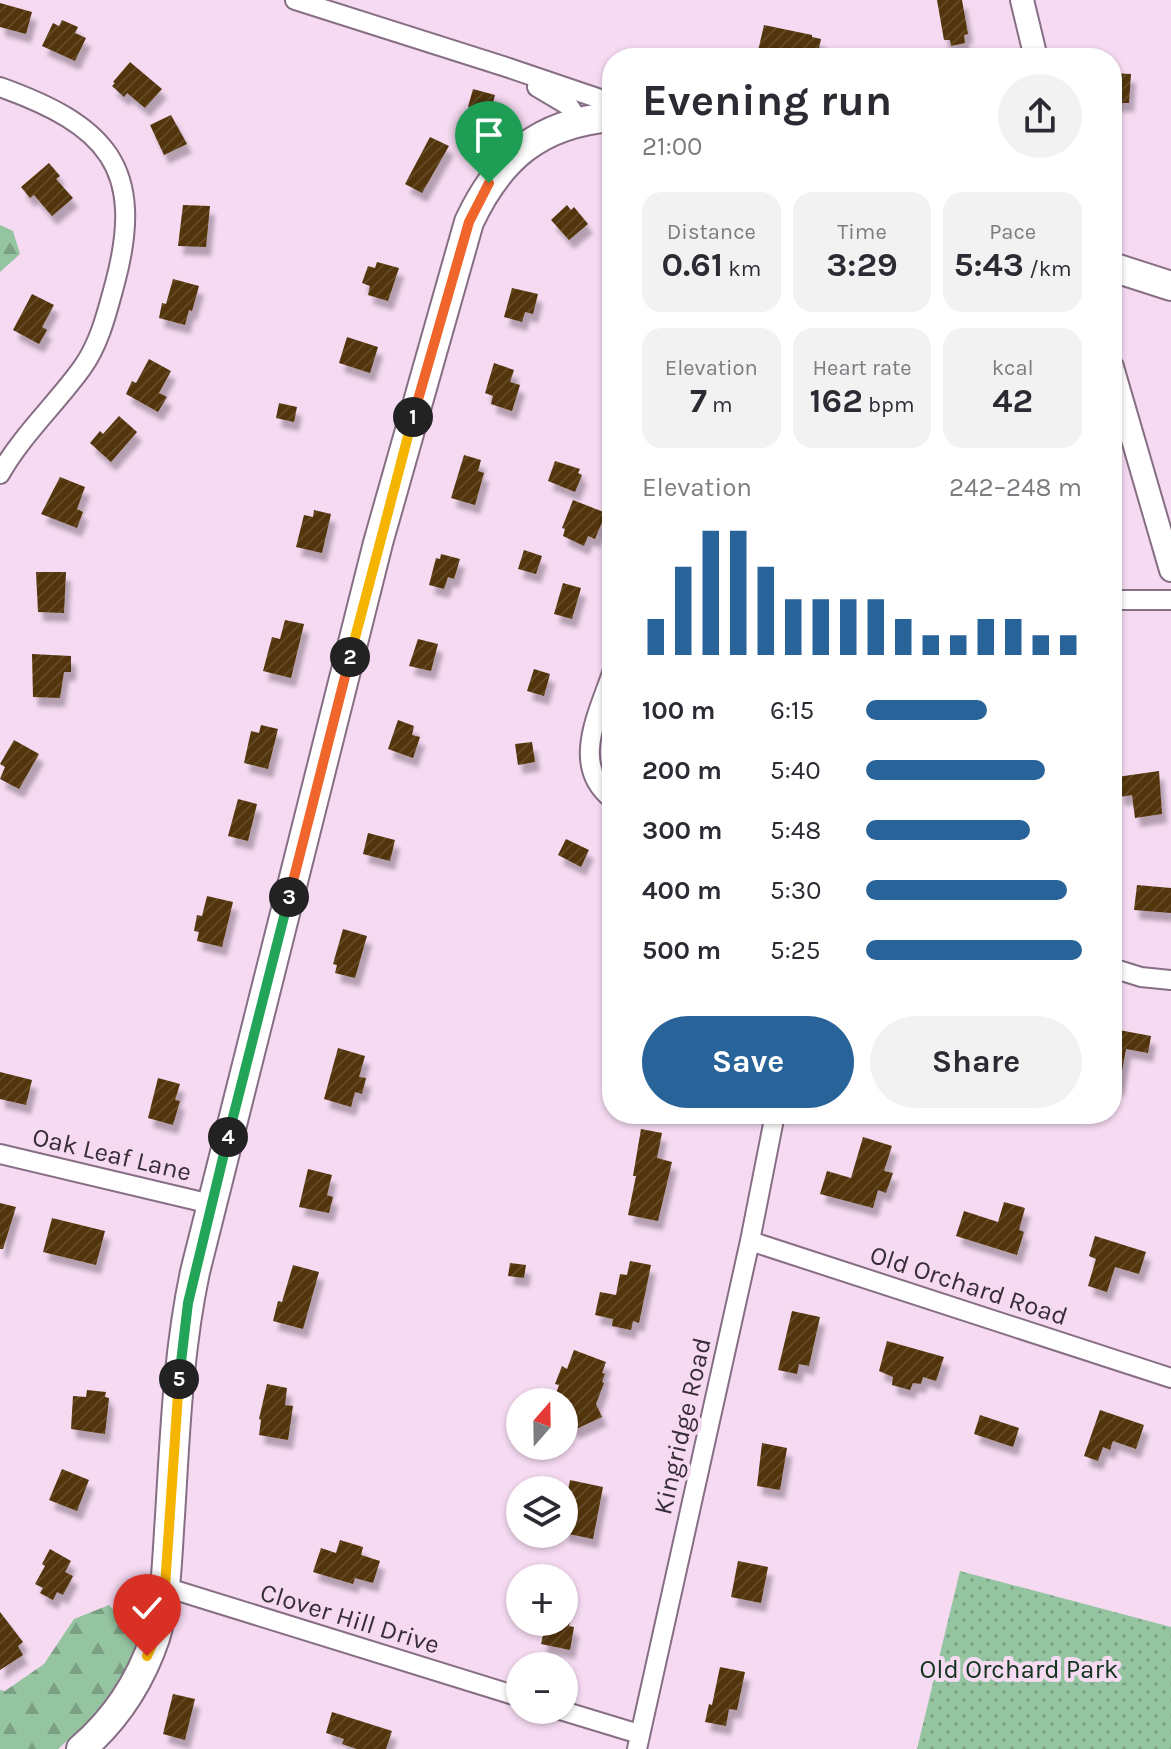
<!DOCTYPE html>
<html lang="en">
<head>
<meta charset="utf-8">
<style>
  :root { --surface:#fff; --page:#f2f2f3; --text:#2b2b33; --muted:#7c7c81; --accent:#28639a }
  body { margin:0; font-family:Karla,sans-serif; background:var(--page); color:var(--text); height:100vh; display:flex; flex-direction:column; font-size:30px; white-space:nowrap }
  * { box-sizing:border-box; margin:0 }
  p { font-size:26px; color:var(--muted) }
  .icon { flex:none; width:44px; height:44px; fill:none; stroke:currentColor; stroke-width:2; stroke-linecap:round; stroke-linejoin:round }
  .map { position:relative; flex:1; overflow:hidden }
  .drawer { position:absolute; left:602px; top:48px; width:520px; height:1076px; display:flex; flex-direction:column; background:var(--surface); border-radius:32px; box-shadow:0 2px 6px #0004 }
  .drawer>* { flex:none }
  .needle { width:52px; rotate:20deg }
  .fabs { position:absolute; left:506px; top:1388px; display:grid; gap:16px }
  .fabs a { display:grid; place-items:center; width:72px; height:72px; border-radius:50%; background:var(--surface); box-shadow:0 2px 6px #0004; font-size:40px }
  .pin { position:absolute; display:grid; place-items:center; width:68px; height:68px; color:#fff; margin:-82px -34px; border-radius:50% 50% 50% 0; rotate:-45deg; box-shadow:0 0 8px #0007 }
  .pin .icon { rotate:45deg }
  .km { position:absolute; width:40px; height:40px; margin:-20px; border-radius:50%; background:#222; color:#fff; font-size:22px; line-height:40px; text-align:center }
  .round { display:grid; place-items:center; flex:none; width:84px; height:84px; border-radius:42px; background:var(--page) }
  .summary { display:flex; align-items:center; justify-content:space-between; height:136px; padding:0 40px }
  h1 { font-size:44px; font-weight:700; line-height:60px }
  .metrics { display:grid; grid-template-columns:repeat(3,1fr); gap:12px; height:136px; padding:8px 40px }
  .metrics div { display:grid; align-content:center; border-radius:20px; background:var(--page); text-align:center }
  .metrics b { font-size:34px; font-weight:700 }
  .metrics small { font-size:22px; font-weight:400 }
  .metrics p { font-size:22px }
  .chart { height:224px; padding:16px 40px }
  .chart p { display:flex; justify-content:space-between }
  .chart svg { width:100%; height:144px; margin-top:8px; stroke:var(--accent); stroke-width:6 }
  .cta { display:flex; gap:16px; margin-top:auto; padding:16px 40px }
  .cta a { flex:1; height:92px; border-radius:48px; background:var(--accent); color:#fff; font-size:32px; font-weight:700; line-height:92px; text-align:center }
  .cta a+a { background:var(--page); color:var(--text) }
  ul { padding:0 40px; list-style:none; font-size:26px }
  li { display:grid; grid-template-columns:128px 96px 1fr; align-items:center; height:60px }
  li i { height:20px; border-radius:10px; background:var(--accent) }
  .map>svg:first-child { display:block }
  .green { fill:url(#green-dots) }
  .forest { fill:url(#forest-firs) }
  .building { fill:url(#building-hatch); filter:url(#shadow) }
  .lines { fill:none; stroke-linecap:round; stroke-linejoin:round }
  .minor-casing { stroke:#866e84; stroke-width:22 }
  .tertiary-casing { stroke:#866e84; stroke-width:26 }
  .primary-casing { stroke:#866e84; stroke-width:32 }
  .minor { stroke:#fff; stroke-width:18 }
  .tertiary { stroke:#fff; stroke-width:22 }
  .primary { stroke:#fff; stroke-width:28 }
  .split-1-casing { stroke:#fff; stroke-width:16 }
  .split-2-casing { stroke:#fff; stroke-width:16 }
  .split-3-casing { stroke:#fff; stroke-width:16 }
  .split-4-casing { stroke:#fff; stroke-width:16 }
  .split-5-casing { stroke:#fff; stroke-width:16 }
  .split-6-casing { stroke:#fff; stroke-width:16 }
  .split-1 { stroke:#f0652b; stroke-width:10 }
  .split-2 { stroke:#f5b400; stroke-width:10 }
  .split-3 { stroke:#f0652b; stroke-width:10 }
  .split-4 { stroke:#22a559; stroke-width:10 }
  .split-5 { stroke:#22a559; stroke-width:10 }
  .split-6 { stroke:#f5b400; stroke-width:10 }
  .labels { text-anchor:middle; stroke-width:8; stroke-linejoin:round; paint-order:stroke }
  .street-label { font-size:26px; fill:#382e37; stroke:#f5daf2 }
  .park-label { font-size:26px; fill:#12341d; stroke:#f5daf2 }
</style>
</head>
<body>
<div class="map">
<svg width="1171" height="1749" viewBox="0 0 1171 1749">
  <defs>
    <pattern id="green-dots" width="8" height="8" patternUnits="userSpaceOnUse" patternTransform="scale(2)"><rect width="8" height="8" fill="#95c4a1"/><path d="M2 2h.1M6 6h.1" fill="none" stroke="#7ba084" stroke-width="1.8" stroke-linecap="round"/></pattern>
    <pattern id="forest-firs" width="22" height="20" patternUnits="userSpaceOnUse" patternTransform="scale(2)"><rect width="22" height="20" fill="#95c4a1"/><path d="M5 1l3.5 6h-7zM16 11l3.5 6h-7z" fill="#7ba084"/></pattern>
    <pattern id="building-hatch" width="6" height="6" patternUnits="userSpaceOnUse" patternTransform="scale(2)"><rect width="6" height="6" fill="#523409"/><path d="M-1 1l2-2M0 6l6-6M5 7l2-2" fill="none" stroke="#634925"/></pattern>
    <filter id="shadow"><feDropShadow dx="5" dy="9" stdDeviation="2" flood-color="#0004"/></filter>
  </defs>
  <rect width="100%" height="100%" fill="#f5daf2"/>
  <path class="green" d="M960,1571L1171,1627V1749H917Z"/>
  <path class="forest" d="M0,225L13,231L20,254L0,272Z
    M109,1605L141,1640L106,1706L58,1749H0V1690L5,1691L44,1664L74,1619Z"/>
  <path class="building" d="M937,0H962L968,34L964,35L965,43L951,46L950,40H944Z
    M0,3L32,12L26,34L0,27Z
    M62,20L78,27L75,33L86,38L75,61L42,46L53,23L59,26Z
    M764,25L812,35V37L821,39L817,58H793L758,51Z
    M130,62L162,89L145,108L127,93L124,97L112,86L115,83L113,82Z
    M1112,73L1131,74L1129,103H1112Z
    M473,89L495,95L490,114L468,107Z
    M171,115L187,144L164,155L150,125Z
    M430,137L449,146L422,193L405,184Z
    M49,163L60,176L56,179L73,198L52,216L34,195L30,198L21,187Z
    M183,205L210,206L206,247L178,246Z
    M567,205L571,210L574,207L588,224L569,240L551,220Z
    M377,262L399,268L388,301L368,295L370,286L362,283L368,266L375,268Z
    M173,279L199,286L192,311L189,310L185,325L159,318L162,303L166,304Z
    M512,288L538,294L533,314L525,312L522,322L504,317Z
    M32,294L54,305L42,327L47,330L39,344L13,330Z
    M347,337L378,347L370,373L339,363Z
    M149,359L171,371L159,393L167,397L158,412L126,394L132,381L136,383Z
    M494,363L514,370L510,382L520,385L512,411L491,404L493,396L485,393Z
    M279,403L297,407L294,422L276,418Z
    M119,416L137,432L111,462L90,443L100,431L103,434Z
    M464,455L481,460L478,471L484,473L475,505L451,498Z
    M555,461L580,469L578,473L582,475L575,492L548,481Z
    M60,477L85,487L77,509L83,512L77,528L41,514Z
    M573,500L606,513L595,539L588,536L584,546L563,536L565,529L562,528Z
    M314,510L331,514L322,553L296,547L304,515L313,517Z
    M524,550L542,556L536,574L518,569Z
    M441,554L460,559L454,579L448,577L444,589L429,585L436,558L440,559Z
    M36,572H66L64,613L38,612Z
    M563,583L581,588L572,619L554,614Z
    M285,620L304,624L291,678L263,671L272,637L280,639Z
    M418,639L438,644L431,671L409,666Z
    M32,654L71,656V672H64L60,698L33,697Z
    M534,669L550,674L544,696L527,691Z
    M398,720L414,726L412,735L420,737L413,758L388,749Z
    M261,725L278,729L268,769L244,763L251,731L259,733Z
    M14,740L39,754L19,789L0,779L5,767L0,764Z
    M532,742L535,762L518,765L515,744Z
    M1159,771L1162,814L1135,818L1132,795L1120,797L1117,777Z
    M238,799L257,804L248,841L228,836Z
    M368,833L395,840L390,861L363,854Z
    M566,839L589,850L581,867L558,855Z
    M1137,885L1171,888V913L1134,910Z
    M207,896L233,902L222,947L197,941L199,932L194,931L197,915L202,916Z
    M343,929L367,936L355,978L335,973L337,965L333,964Z
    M1119,1030L1151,1036L1148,1053L1126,1049L1119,1087L1112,1086V1046L1117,1047Z
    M338,1048L365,1056L359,1077L366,1078L362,1094L355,1092L351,1107L324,1099Z
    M0,1072L32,1080L26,1105L0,1099Z
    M158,1078L180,1084L175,1100L180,1101L173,1125L148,1118Z
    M641,1129L662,1133L657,1158L672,1162L658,1221L628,1215L636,1176H633Z
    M863,1137L892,1146L884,1171L893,1173L886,1193L878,1190L873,1208L820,1194L827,1171L851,1178Z
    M308,1169L332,1175L327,1195L333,1197L329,1213L299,1207Z
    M1004,1202L1025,1208L1019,1230L1024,1232L1017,1255L956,1236L964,1211L998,1222Z
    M0,1203L16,1207L3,1249H0Z
    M52,1218L105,1231L96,1265L43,1252Z
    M1095,1236L1146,1252L1139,1274L1115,1267L1107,1292L1088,1286L1096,1259L1089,1256Z
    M630,1261L651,1265L639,1323L633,1321L631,1330L612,1326L613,1319L595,1315L600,1292L616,1295L620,1274L627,1275Z
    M510,1263L526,1265L524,1278L508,1276Z
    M293,1265L319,1272L303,1329L273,1321L278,1301L282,1302Z
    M792,1311L820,1317L809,1366L799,1364L797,1374L778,1370Z
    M887,1341L944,1357L936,1381L923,1377L921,1384L913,1383L910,1390L892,1385L893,1377L879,1371Z
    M574,1350L606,1362L602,1373L605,1374L602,1382L604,1383L596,1404L602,1417L574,1430L564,1409V1402L554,1399L559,1385L555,1384L562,1366L567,1369Z
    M267,1384L287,1388L285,1405L293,1406L288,1440L259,1435L261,1420L259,1419Z
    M87,1390L106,1392L105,1397L109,1398L105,1434L71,1429L73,1396L86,1397Z
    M1100,1410L1144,1425L1136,1449L1113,1441L1110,1450L1103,1447L1098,1461L1084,1456Z
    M980,1415L1019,1428L1013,1447L974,1434Z
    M762,1443L787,1448L780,1490L757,1486Z
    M62,1469L89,1480L77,1511L49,1500Z
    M570,1480L603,1487L593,1539L564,1533V1510Z
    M340,1540L363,1547L361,1555L380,1561L373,1583L355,1578L353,1584L313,1572L321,1548L336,1553Z
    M50,1549L71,1561L65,1572L73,1576L63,1595L57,1592L53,1600L40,1593L43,1588L35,1584L45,1566L42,1564Z
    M738,1561L768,1567L761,1603L731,1597Z
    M0,1612L23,1642L18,1646L23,1655L0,1670Z
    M546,1622H570L569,1626L574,1627L570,1650L541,1644Z
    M720,1667L745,1672L737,1710L729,1709L726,1726L705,1722L709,1704L712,1705Z
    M173,1694L195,1699L185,1740L163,1734Z
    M332,1712L392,1731L386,1749H357L342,1744L344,1739L326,1733Z"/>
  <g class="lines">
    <g class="minor-casing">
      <path id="minor" d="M295,0L509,68L612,103
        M0,87C106,125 146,167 115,283C107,312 100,343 82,368C56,404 22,435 0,474
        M537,87L569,106L579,121
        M1112,600H1171
        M612,673C598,714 570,766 612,799
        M1112,968L1141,977L1171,980
        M0,1154L211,1204
        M750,1241L1171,1378
        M165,1587L520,1697
        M560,1710L639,1734
        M637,1749L750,1241L775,1114"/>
    </g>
    <g class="tertiary-casing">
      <path id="tertiary" d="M1022,0L1036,58
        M1112,367L1171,570"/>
    </g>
    <g class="primary-casing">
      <path id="primary" d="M1112,267L1171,286
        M81,1749C116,1719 140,1682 155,1638C167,1599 167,1556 170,1516C175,1434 178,1352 195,1272L378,543L469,222C499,158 539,123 612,117"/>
    </g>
    <use href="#minor" class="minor"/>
    <use href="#tertiary" class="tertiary"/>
    <use href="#primary" class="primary"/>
  </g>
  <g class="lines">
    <g class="split-1-casing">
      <path id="split-1" d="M413,417L469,222L489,183"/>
    </g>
    <g class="split-2-casing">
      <path id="split-2" d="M350,657L413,417"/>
    </g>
    <g class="split-3-casing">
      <path id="split-3" d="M289,897L350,657"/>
    </g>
    <g class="split-4-casing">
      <path id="split-4" d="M228,1137L289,897"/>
    </g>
    <g class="split-5-casing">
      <path id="split-5" d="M179,1379L188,1303L228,1137"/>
    </g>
    <g class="split-6-casing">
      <path id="split-6" d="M147,1656L155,1638L165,1587L179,1379"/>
    </g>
    <use href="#split-1" class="split-1"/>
    <use href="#split-2" class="split-2"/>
    <use href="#split-3" class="split-3"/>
    <use href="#split-4" class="split-4"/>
    <use href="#split-5" class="split-5"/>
    <use href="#split-6" class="split-6"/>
  </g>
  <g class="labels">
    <g class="street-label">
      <text transform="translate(112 1154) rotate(13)" y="9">Oak Leaf Lane</text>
      <text transform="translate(969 1285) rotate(18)" y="9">Old Orchard Road</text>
      <text transform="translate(682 1426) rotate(-77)" y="9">Kingridge Road</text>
      <text transform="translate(350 1618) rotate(17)" y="9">Clover Hill Drive</text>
    </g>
    <g class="park-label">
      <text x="1019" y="1678">Old Orchard Park</text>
    </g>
  </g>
</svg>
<div class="fabs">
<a><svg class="needle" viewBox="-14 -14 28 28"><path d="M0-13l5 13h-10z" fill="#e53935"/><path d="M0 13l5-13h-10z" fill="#7c7c81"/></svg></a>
<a><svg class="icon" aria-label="layers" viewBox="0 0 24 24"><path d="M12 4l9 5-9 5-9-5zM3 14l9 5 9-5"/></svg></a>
<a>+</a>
<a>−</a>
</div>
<div class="pin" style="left:489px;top:183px;background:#1e9e55"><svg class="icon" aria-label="arrive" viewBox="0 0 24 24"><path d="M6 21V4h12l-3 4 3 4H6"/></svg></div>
<div class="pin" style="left:147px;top:1656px;background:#d93025"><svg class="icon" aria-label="check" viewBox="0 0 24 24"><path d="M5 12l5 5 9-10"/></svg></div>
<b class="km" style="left:413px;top:417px">1</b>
<b class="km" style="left:350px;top:657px">2</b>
<b class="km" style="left:289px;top:897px">3</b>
<b class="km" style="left:228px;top:1137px">4</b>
<b class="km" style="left:179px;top:1379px">5</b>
<section class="drawer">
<div class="summary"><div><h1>Evening run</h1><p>21:00</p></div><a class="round"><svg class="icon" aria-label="share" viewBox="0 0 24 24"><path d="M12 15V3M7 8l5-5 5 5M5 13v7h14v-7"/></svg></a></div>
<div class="metrics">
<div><p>Distance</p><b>0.61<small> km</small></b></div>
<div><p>Time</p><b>3:29</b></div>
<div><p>Pace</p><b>5:43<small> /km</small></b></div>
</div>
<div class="metrics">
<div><p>Elevation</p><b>7<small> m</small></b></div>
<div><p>Heart rate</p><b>162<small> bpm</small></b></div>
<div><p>kcal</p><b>42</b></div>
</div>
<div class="chart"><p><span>Elevation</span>242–248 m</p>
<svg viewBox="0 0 160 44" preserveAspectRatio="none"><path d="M5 44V33M15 44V17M25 44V6M35 44V6M45 44V17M55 44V27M65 44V27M75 44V27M85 44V27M95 44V33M105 44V38M115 44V38M125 44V33M135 44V33M145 44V38M155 44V38"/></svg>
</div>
<ul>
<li><b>100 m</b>6:15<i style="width:56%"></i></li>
<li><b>200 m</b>5:40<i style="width:83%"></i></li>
<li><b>300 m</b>5:48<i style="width:76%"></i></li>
<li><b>400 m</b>5:30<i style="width:93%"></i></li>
<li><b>500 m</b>5:25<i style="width:100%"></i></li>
</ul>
<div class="cta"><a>Save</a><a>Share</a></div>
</section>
</div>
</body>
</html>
